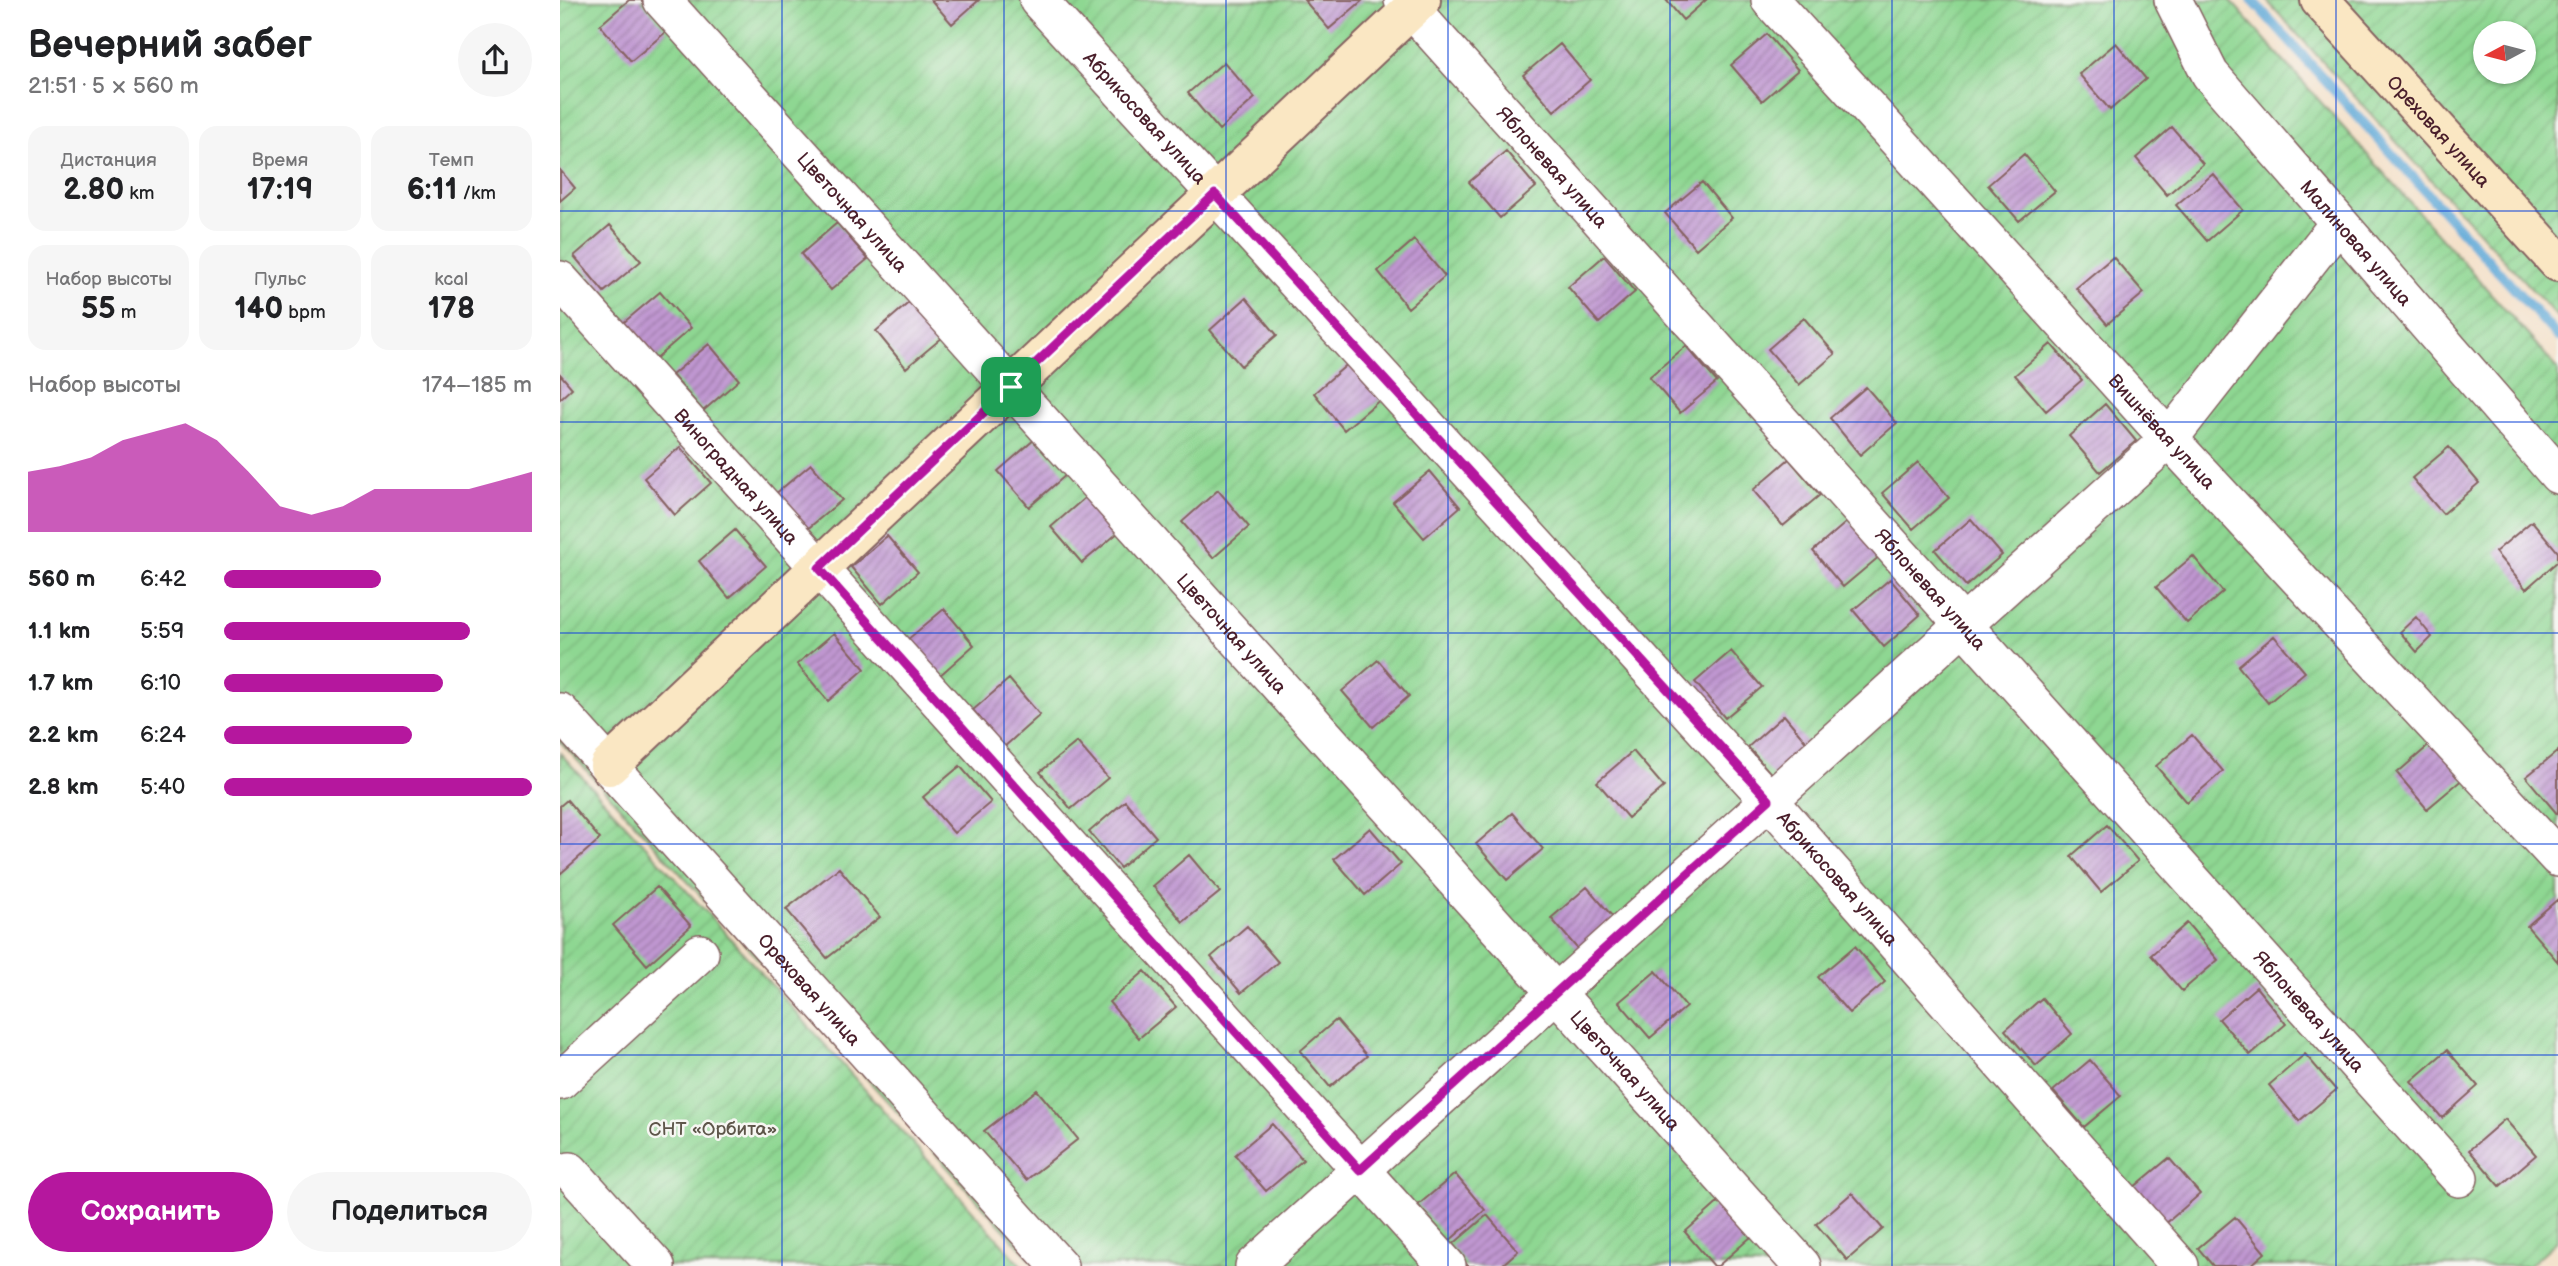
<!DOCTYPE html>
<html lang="ru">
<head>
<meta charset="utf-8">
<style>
  :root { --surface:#fff; --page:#f6f6f6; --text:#202124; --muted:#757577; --accent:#b5179e }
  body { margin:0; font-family:"Balsamiq Sans",sans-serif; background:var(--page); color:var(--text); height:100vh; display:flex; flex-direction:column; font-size:26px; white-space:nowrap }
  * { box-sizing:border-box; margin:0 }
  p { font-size:23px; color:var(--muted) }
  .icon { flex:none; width:38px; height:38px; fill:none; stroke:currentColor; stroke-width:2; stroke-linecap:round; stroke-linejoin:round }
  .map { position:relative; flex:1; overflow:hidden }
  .details { display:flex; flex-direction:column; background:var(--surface); width:560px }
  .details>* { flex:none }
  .needle { width:46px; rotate:263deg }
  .buttons { position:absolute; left:1913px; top:21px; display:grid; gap:14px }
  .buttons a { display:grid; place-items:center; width:63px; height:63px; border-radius:50%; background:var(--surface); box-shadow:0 2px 5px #0004; font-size:35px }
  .pin { position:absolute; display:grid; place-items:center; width:60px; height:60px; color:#fff; margin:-30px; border-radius:14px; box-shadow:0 4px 10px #0006 }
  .round { display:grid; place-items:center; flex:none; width:74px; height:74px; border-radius:37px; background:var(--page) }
  .head { display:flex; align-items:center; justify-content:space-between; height:119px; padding:0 28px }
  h1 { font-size:38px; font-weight:700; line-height:52px }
  .metrics { display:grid; grid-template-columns:repeat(3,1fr); gap:10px; height:119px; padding:7px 28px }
  .metrics div { display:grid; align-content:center; border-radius:18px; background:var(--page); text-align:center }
  .metrics b { font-size:30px; font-weight:700 }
  .metrics small { font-size:19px; font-weight:400 }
  .metrics p { font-size:19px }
  .chart { height:196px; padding:14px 28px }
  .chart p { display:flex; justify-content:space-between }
  .chart svg { width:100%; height:126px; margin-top:7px; fill:var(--accent); opacity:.7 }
  .action { display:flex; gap:14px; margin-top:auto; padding:14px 28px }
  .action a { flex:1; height:80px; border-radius:42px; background:var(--accent); color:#fff; font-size:28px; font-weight:700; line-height:80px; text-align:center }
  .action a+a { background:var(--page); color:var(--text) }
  ul { padding:0 28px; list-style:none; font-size:23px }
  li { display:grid; grid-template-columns:112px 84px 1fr; align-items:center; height:52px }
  li i { height:18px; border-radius:9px; background:var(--accent) }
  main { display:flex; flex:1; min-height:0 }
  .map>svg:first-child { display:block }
  .garden { fill:url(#garden-furrows); stroke:#6c7b5e; stroke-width:2; fill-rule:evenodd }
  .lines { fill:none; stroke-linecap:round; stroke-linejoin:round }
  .stream { stroke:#5fa8d7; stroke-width:10 }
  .building { fill:url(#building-hatch) }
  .street-casing { stroke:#866261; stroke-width:40 }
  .secondary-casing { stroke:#866261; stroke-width:42 }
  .street { stroke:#fff; stroke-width:37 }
  .secondary { stroke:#fae7c3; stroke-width:38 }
  .route-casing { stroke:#fff; stroke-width:14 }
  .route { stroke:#b5179e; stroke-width:9 }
  .grid { fill:none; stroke:#1d4ed8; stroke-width:2; stroke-opacity:0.55 }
  .labels { text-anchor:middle; stroke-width:5; stroke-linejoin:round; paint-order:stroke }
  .street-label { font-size:19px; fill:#4a1f2b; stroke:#f6f6f2 }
  .park-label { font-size:19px; fill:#5e564a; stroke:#f6f6f2 }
</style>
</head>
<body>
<main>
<section class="details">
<div class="head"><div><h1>Вечерний забег</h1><p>21:51 · 5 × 560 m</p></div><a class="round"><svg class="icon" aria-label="share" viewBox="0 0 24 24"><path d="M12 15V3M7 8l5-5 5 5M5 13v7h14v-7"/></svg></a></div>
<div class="metrics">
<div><p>Дистанция</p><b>2.80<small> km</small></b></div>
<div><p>Время</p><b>17:19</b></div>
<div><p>Темп</p><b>6:11<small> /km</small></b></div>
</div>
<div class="metrics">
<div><p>Набор высоты</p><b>55<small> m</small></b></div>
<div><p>Пульс</p><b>140<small> bpm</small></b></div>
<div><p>kcal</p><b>178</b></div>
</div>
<div class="chart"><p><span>Набор высоты</span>174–185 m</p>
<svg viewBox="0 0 160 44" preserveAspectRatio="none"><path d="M0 44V23L10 21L20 18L30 12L40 9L50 6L60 12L70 23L80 35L90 38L100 35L110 29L120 29L130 29L140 29L150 26L160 23V44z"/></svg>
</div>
<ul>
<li><b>560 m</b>6:42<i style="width:51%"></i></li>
<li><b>1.1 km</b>5:59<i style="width:80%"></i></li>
<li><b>1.7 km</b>6:10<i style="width:71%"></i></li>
<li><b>2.2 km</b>6:24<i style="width:61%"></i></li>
<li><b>2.8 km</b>5:40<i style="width:100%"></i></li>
</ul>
<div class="action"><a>Сохранить</a><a>Поделиться</a></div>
</section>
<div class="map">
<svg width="1998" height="1266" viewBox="0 0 1998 1266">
  <defs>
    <pattern id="garden-furrows" width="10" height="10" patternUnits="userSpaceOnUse" patternTransform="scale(1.75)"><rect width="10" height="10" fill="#8ed792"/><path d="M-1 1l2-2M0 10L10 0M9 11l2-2" fill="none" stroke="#7cb87e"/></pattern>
    <pattern id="building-hatch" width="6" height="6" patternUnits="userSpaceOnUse" patternTransform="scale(1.75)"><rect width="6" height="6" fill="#c097d1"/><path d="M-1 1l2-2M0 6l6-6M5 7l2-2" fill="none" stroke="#9e7baa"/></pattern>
  </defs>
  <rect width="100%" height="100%" fill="#f6f6f2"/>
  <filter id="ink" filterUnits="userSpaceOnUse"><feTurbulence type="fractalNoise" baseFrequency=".0143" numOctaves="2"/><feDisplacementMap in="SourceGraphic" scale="14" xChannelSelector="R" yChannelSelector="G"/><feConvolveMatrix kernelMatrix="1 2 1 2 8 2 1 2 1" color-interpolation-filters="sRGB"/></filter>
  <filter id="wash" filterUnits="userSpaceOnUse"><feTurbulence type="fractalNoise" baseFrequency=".00686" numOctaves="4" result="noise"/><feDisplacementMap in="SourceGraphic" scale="28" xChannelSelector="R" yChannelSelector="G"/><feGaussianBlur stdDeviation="1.57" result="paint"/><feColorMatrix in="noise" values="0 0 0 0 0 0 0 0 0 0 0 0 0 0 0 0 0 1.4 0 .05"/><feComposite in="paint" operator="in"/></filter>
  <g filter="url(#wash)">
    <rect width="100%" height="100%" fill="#f4dfc6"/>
    <path class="garden" d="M0,0H1670L1998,369V1240L1969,1266H477L0,741Z
      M1706,0H1998V318ZM1925,33H1964V72H1925Z
      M0,753L161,928L462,1266H0Z"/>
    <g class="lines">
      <path class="stream" d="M1692,0L1998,337"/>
    </g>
    <g id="blocks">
      <path class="building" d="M69,0H81L107,31L71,61L40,25Z
        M371,0H419L392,24Z
        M744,0H803L769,29Z
        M1106,0H1146L1123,20Z
        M1207,34L1238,70L1202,101L1171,65Z
        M1556,43L1586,79L1550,110L1519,74Z
        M1000,44L1030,80L994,111L963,75Z
        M664,62L695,98L659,130L628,93Z
        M1612,127L1643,164L1607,195L1576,158Z
        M946,151L976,187L940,218L909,182Z
        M1464,154L1495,191L1459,221L1428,185Z
        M0,170L15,188L0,201Z
        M1653,174L1683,210L1647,241L1616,205Z
        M1142,182L1172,218L1136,249L1105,213Z
        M277,223L308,259L271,290L241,254Z
        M50,225L81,261L44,292L14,256Z
        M854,240L885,276L848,308L818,271Z
        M1044,256L1075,292L1039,323L1008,287Z
        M1553,257L1584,293L1547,324L1516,288Z
        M100,292L131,328L94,360L63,323Z
        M686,298L717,335L681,366L650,330Z
        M352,300L383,337L346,368L316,331Z
        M1244,318L1275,354L1239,385L1208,349Z
        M149,344L179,380L143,411L112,375Z
        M1491,344L1522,380L1486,411L1455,375Z
        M1126,346L1157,382L1120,413L1089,377Z
        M790,362L821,399L784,430L754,393Z
        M0,374L12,388L0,399Z
        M1306,387L1337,423L1300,455L1270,418Z
        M1545,404L1576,441L1540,472L1509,436Z
        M475,439L506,475L469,507L438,471Z
        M120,447L151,483L115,515L84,478Z
        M1889,447L1919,483L1883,514L1852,478Z
        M1229,459L1260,495L1223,526L1193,490Z
        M1358,462L1389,498L1353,529L1322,493Z
        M251,464L282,500L245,531L214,495Z
        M870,471L900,507L864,538L833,502Z
        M658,490L689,527L653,558L622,522Z
        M528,495L559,532L522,563L491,527Z
        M1411,519L1442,555L1406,586L1375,550Z
        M1289,520L1320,556L1283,587L1253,551Z
        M1972,521L1998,552V561L1966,589L1935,552Z
        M175,530L206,566L169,598L139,561Z
        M327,536L358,572L322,604L291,567Z
        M1633,556L1663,592L1627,623L1596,587Z
        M1330,579L1360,615L1324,647L1293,610Z
        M384,609L414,645L378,677L347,640Z
        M1856,617L1872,637L1857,652L1840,632Z
        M274,633L305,669L268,701L237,664Z
        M1714,636L1745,672L1708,703L1678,666Z
        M1171,651L1202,687L1165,718L1135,682Z
        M818,660L849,696L813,727L782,691Z
        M449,679L480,715L444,747L413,710Z
        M1224,715L1255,752L1219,783L1188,747Z
        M1632,735L1663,771L1627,802L1596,766Z
        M517,742L548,778L511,809L480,772Z
        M1873,742L1904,778L1867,809L1837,773Z
        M1073,751L1104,787L1068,818L1037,782Z
        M1998,751V815L1966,777Z
        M400,766L431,802L394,833L363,797Z
        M7,800L40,839L0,874V806Z
        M565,801L596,837L560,868L529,832Z
        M952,813L983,849L947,880L916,844Z
        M1547,825L1578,861L1541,892L1511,856Z
        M810,828L841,864L805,895L774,859Z
        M629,855L660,892L623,922L593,886Z
        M279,868L320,917L267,958L226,909Z
        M97,887L131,926L87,965L53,925Z
        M1027,887L1058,923L1022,954L991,918Z
        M1998,899V962L1967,926Z
        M1627,923L1658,960L1622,991L1591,955Z
        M687,926L718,962L681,993L651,957Z
        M1295,946L1325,982L1289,1013L1258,977Z
        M585,971L616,1007L579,1038L549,1002Z
        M1096,971L1126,1007L1090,1038L1059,1002Z
        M1696,987L1726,1024L1690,1055L1659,1019Z
        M1482,998L1512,1034L1476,1066L1445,1030Z
        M776,1020L807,1056L770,1087L740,1051Z
        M1887,1050L1918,1086L1882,1118L1851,1081Z
        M1745,1054L1776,1090L1739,1121L1709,1085Z
        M1530,1060L1561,1096L1524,1127L1493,1091Z
        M477,1090L518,1139L466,1180L424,1131Z
        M1945,1119L1976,1155L1940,1186L1909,1150Z
        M712,1124L743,1160L706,1191L675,1155Z
        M1609,1158L1640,1194L1604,1225L1573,1188Z
        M895,1174L925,1210L889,1241L858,1205Z
        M1292,1193L1323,1229L1287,1260L1256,1224Z
        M1161,1200L1192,1236L1158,1266H1154L1125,1232Z
        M927,1215L958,1251L941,1266H908L891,1246Z
        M1675,1217L1705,1253L1690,1266H1653L1638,1248Z"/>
    </g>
  </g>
  <g filter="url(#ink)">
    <use href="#blocks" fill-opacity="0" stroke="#866261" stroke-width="2"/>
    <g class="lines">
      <g class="street-casing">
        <g id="street">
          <path id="s1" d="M102,0L1242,1266"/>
          <path id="s2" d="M478,0L1209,800L1620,1266"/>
          <path id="s3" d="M843,0L1899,1178"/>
          <path id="s4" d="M1210,0L1609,439L1998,858"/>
          <path id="s5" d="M1613,0L1650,74L1998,475"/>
          <path id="s6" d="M0,280L887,1266"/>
          <path id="s7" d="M0,712L499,1266"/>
          <path d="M0,1081L140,953"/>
          <path d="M10,1171L96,1266"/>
          <path d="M694,1266L1609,439L1778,224"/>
        </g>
      </g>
      <g class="secondary-casing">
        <g id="secondary">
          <path id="s8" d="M1760,0L1998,262"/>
          <path d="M49,766L861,0"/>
        </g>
      </g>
      <use href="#street" class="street"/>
      <use href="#secondary" class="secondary"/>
    </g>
  </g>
  <g class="lines" filter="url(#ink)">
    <g class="route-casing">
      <path id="route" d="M655,194L1209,800L800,1170L259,568Z"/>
    </g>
    <use href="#route" class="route"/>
  </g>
  <path class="grid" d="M222,0V1266M444,0V1266M666,0V1266M888,0V1266M1110,0V1266M1332,0V1266M1554,0V1266M1776,0V1266M0,211H1998M0,422H1998M0,633H1998M0,844H1998M0,1055H1998"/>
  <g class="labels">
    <g class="street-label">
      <text dy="7" stroke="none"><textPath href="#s2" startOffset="159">Абрикосовая улица</textPath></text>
      <text dy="7" stroke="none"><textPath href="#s8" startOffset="177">Ореховая улица</textPath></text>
      <text dy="7" stroke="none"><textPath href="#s3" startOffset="224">Яблоневая улица</textPath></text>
      <text dy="7" stroke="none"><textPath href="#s1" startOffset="285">Цветочная улица</textPath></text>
      <text dy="7" stroke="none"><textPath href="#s5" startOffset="306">Малиновая улица</textPath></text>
      <text dy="7" stroke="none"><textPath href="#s4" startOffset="583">Вишнёвая улица</textPath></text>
      <text dy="7" stroke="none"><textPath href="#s6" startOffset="264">Виноградная улица</textPath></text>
      <text dy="7" stroke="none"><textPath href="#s3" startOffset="791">Яблоневая улица</textPath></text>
      <text dy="7" stroke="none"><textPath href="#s1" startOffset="852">Цветочная улица</textPath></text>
      <text dy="7" stroke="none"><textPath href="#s2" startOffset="1188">Абрикосовая улица</textPath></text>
      <text dy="7" stroke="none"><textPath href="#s7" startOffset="373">Ореховая улица</textPath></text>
      <text dy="7" stroke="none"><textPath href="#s3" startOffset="1358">Яблоневая улица</textPath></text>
      <text dy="7" stroke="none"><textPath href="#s1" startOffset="1440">Цветочная улица</textPath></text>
    </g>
    <g class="park-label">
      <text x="153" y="1135">СНТ «Орбита»</text>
    </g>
  </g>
</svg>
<div class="buttons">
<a><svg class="needle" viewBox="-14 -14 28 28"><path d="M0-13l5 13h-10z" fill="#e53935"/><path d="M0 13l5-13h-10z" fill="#757577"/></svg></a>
</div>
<div class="pin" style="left:451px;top:387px;background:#1e9e55"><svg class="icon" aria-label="arrive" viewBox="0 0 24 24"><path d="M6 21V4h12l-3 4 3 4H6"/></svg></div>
</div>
</main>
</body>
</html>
